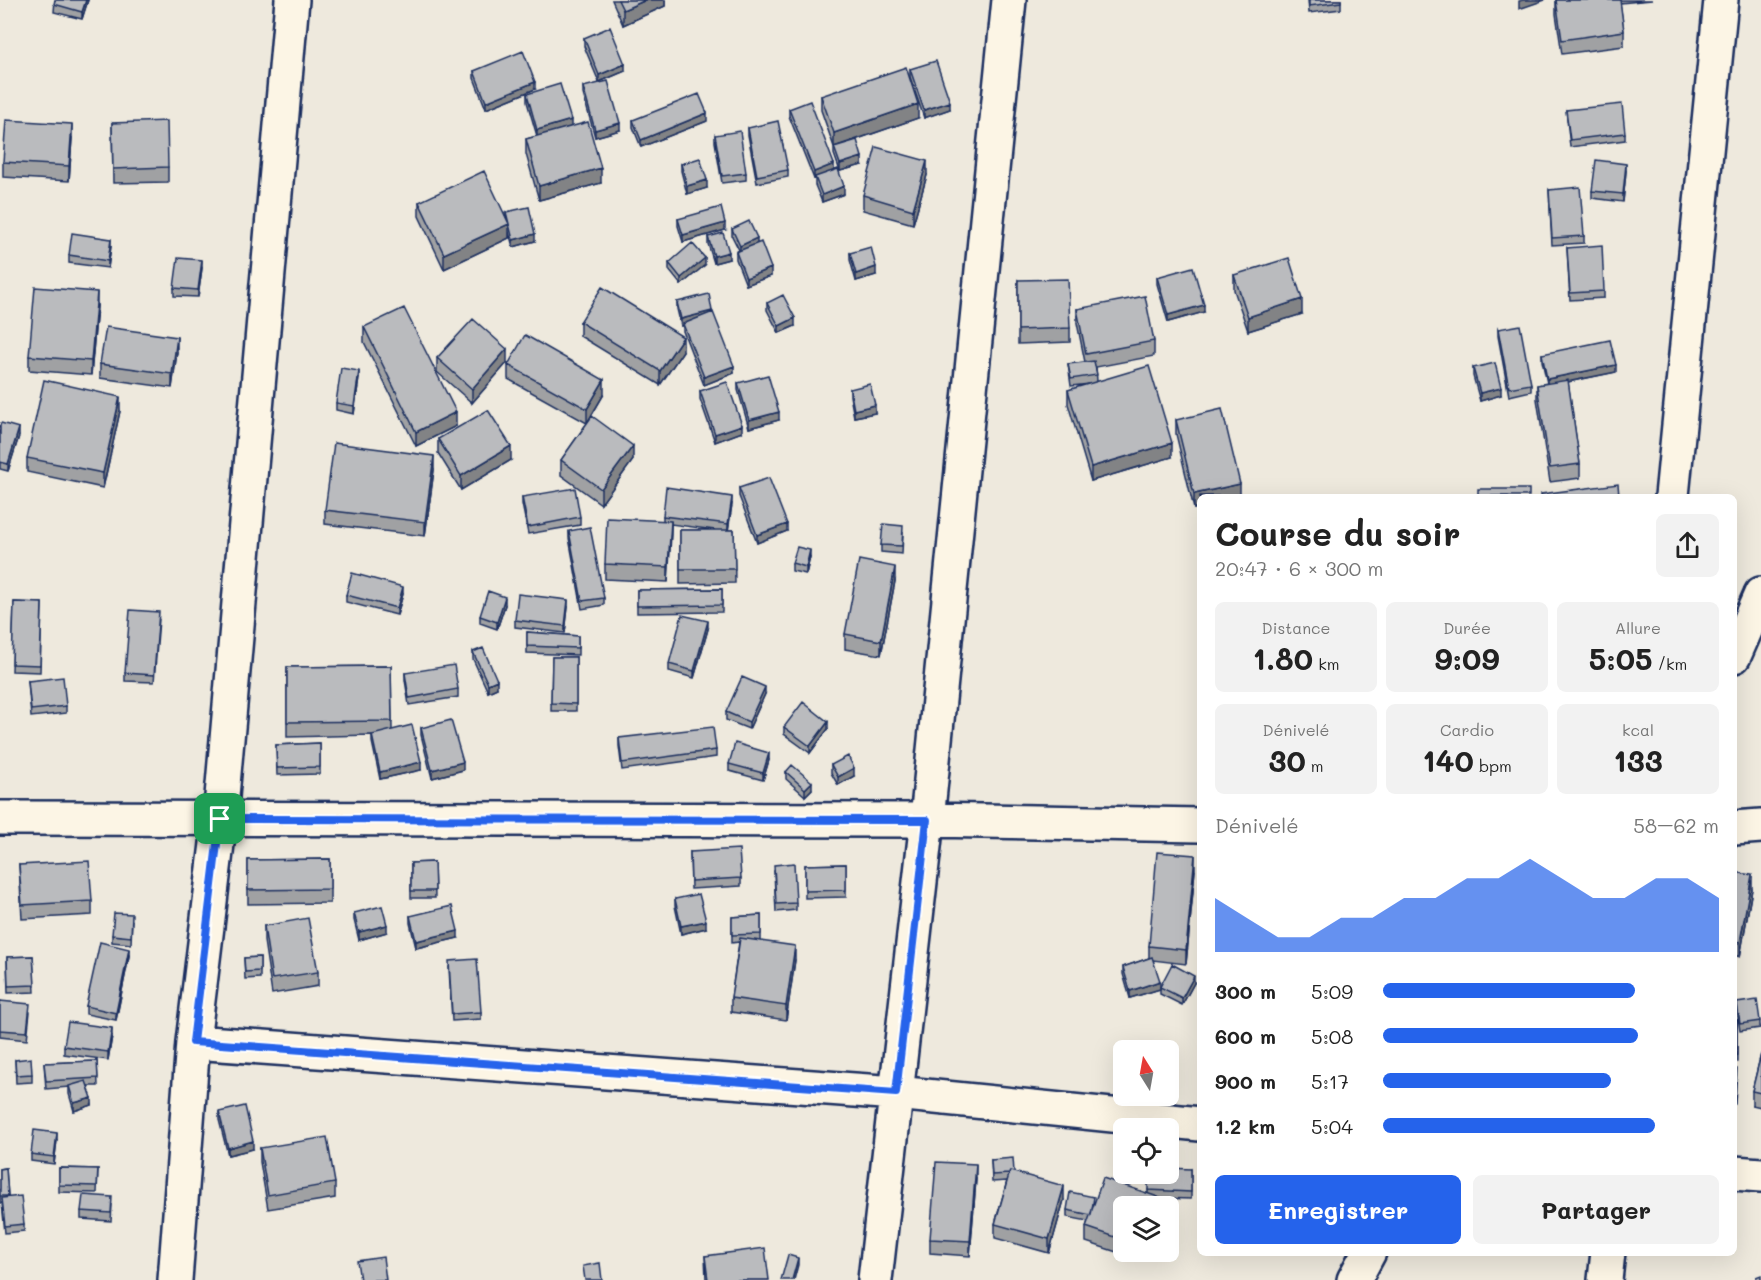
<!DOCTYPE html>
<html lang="fr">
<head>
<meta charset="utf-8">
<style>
  :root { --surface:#fff; --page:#f2f2f2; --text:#222; --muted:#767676; --accent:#2563eb }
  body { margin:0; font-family:Mali,sans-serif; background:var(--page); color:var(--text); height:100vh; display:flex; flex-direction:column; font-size:22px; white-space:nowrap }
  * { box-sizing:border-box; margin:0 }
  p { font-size:20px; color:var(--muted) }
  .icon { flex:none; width:33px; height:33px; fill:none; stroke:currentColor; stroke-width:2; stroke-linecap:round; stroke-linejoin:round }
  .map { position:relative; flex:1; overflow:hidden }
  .sheet { position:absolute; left:1197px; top:494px; width:540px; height:762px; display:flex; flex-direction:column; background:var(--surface); border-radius:9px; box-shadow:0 6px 24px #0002 }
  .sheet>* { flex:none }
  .needle { width:39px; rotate:349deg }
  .buttons { position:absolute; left:1113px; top:1040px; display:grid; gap:12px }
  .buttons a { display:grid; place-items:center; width:66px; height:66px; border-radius:9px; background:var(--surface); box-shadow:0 6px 24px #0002; font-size:30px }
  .pin { position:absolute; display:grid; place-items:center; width:51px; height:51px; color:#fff; margin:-26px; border-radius:12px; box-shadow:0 3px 9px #0006 }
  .round { display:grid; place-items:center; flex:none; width:63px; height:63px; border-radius:9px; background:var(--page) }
  .summary { display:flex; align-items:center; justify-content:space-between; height:102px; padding:0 18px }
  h1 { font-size:33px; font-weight:700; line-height:45px }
  .stats { display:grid; grid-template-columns:repeat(3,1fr); gap:9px; height:102px; padding:6px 18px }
  .stats div { display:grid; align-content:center; border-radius:9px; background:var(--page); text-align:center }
  .stats b { font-size:30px; font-weight:700 }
  .stats small { font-size:16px; font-weight:400 }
  .stats p { font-size:16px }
  .chart { height:168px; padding:12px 18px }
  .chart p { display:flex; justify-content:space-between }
  .chart svg { width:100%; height:108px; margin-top:6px; fill:var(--accent); opacity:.7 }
  .action { display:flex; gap:12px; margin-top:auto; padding:12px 18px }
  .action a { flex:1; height:69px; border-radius:9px; background:var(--accent); color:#fff; font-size:24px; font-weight:700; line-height:69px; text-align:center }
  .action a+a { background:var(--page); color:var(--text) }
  ul { padding:0 18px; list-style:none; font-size:20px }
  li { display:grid; grid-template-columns:96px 72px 1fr; align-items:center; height:45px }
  li i { height:15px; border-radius:8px; background:var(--accent) }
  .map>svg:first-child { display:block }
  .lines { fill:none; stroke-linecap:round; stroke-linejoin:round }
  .street-casing { stroke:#1b2f5e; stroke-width:38 }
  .secondary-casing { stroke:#1b2f5e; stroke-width:38 }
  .street { stroke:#fcf5e5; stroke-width:33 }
  .secondary { stroke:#fcf5e5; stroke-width:33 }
  .wall { fill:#a0a1a3; stroke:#1b2f5e; stroke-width:1.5 }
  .shaded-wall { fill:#828385; stroke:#1b2f5e; stroke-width:1.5 }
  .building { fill:#babbbe; stroke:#1b2f5e; stroke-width:1.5 }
  .route-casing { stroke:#fff; stroke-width:12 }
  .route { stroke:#2563eb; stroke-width:8 }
</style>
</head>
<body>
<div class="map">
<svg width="1761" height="1280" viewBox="0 0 1761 1280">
  <rect width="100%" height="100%" fill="#eee9dd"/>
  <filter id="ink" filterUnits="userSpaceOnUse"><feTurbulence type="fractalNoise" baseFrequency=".0167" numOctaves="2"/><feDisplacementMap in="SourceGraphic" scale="12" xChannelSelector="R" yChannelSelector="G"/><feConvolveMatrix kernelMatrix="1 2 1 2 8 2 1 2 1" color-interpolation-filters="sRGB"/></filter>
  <g filter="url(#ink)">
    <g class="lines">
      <g class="street-casing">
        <path id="street" d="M1672,496L1721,0
          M0,818L927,820L1200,825
          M1734,828L1761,826
          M193,1042L896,1093L1200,1124
          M1734,1173L1761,1175
          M175,1280L193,1042L220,819L292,0
          M875,1280L927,820L1009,0
          M1605,1280L1608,1252"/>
      </g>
      <g class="secondary-casing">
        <path id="secondary" d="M1734,656L1761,594
          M1354,1280L1369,1252"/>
      </g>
      <use href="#street" class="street"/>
      <use href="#secondary" class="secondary"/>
    </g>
    <path class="wall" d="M55,0H88L82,19L54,12Z
      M612,0H665V6L623,25Z
      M1308,0H1341V9L1309,13Z
      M1556,0H1652L1620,3L1624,31V46L1562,54L1556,14Z
      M584,38L625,71L599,82L584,46Z
      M910,69L950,109L924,118L910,77Z
      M474,71L535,89L486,109L474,78Z
      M583,87L620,130L595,137L583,94Z
      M527,94L571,127L601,183L539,200L526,154V139L537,136L527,102Z
      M821,96L918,118L835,147L862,165L840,171L834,154V147L821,110Z
      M789,109L834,170L844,194L822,202L815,185V179H814L789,116Z
      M1566,110L1625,133V140L1570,147Z
      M633,120L707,121L641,147L633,127Z
      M112,123L168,167V182L113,183Z
      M748,128L788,170V177L757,183L748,135Z
      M715,135L746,173V180L722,183L715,142Z
      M72,138L69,181L3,177V162Z
      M681,164L707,188L687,194L681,171Z
      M1626,171L1623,202L1592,198V191Z
      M927,175L913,224L863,210V195Z
      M1549,190L1584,236V243L1552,245Z
      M419,202L506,218V212L535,241L513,247L509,232V238L444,269L419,216Z
      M678,219L725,230L683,242L678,226Z
      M732,229L757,243L771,276L746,285L736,259V252L739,250L732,236Z
      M708,237L729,259L714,263L708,244Z
      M111,246L108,268L69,263V255Z
      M1567,248L1604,291V298L1570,300Z
      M850,253L876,275L856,281L850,260Z
      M669,263L705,265L681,285L669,270Z
      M202,268L198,297L174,296V288Z
      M1234,275L1302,314L1248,331L1234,290Z
      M1157,277L1204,312L1168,322L1157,284Z
      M1018,280L1070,328V342L1018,344Z
      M677,302L712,313L734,373L704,385L683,331V325L681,326L677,309Z
      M767,303L795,326L779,333L767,310Z
      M97,306L91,375L29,370V356Z
      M1077,309L1154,341V356L1096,367L1097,381L1172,457L1091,481L1068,404V390L1090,384L1071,386L1068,364L1085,362L1077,323Z
      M580,322L683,351L660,385L580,336Z
      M364,327L456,426L416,446L364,342Z
      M1498,329L1531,384V391L1509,396L1498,336Z
      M177,352L172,388L100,378V364Z
      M1542,354L1616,372L1568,382L1580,464V478L1550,482L1537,399V385L1547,383L1542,361Z
      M437,358L507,363L472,403L437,372Z
      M508,365L604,394L590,418L633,460L601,504L561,475V460L587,423L508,379Z
      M1473,368L1501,395L1480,401L1473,376Z
      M359,378L354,414L336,410V403Z
      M738,383L779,420L749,428L738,390Z
      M850,389L875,413L854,417L850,396Z
      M700,391L742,432L715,442L700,399Z
      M120,411L103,488L27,472V458Z
      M1176,420L1240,496H1200V507L1194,509L1176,434Z
      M0,426L19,436L8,471L0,469Z
      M438,439L511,460L461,490L438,453Z
      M434,470L425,536L325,524V510Z
      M739,488L787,531L757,543L739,496Z
      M522,497L580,517V525L528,534L522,504Z
      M732,504L728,530H734L735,583L680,584V530H715L671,524L668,582L605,579V564L663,521V516Z
      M569,531L604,598V605L582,609L569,538Z
      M903,533L902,554L881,552V545Z
      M810,557L806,574L792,571V563Z
      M895,581L881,655L845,649V634Z
      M722,589V612L637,613V590Z
      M403,594L397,615L346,602V595Z
      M14,602L42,603L40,672L12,671Z
      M505,605L497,629L480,623V616Z
      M568,607L565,633L515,627V620Z
      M159,619L154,682L125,681V673Z
      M708,629L694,678L669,671V664Z
      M527,632L578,636V655L527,653Z
      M473,652L497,688L488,692L473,659Z
      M552,657H576V711H551Z
      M391,666L392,730L421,770L380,779L372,742V735L287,737V667Z
      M405,673L458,689V697L409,705L405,680Z
      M28,681L66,706V713L31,717Z
      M765,694L749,729L726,720V712Z
      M784,727L828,729L810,753L784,734Z
      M421,728L463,770L432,778L421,735Z
      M619,738L716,750V757L622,770L619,746Z
      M320,743V774L277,775L276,745Z
      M769,760L763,780L729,771V764Z
      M831,765L854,776L838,785L831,773Z
      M786,772L812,789L805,796L786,779Z
      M690,852L741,878V886L691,889Z
      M330,859V903L248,904V860Z
      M434,862L435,898H411V863Z
      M846,864V897L805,898V865Z
      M19,865L92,901V915L22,919Z
      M1195,870L1186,964L1153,960L1160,989L1130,998L1123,974V967L1149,958V946Z
      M774,872L796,903V910L776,912Z
      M1734,872L1752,889L1740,957L1734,955Z
      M675,899L706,928L681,934L675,906Z
      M354,913L387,932L359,940L354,920Z
      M761,915V941L795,960L786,1020L731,1012V998L739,942L732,943V917Z
      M410,916L458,938L416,948L410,923Z
      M132,921L131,944L112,942V935Z
      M264,926L318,972V986L272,994L264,941Z
      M33,956L35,992L8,993L7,957Z
      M129,956L116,1020L86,1014V1006Z
      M260,957V978L245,979L244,958Z
      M449,968L481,1012V1019L452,1021Z
      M1194,983L1182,1005L1160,994V987Z
      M0,1001L30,1012L27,1040L0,1037Z
      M1737,1003L1760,1021V1028L1740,1031L1737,1010Z
      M1734,1020H1737V1062H1734Z
      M112,1036L108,1060L64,1054V1046Z
      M1761,1054V1107L1752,1105V1091Z
      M15,1060L32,1074V1082L16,1083Z
      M97,1061L98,1086H88L92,1105L74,1111L69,1094V1087L46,1089L44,1063Z
      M219,1112L253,1149L228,1155L219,1120Z
      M57,1140L54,1164L31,1161V1154Z
      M260,1148L335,1183V1198L268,1209L260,1162Z
      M991,1160L1064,1200L1049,1253L995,1238V1224L1007,1181L992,1182Z
      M6,1168L8,1197L24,1224V1231L5,1233L2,1203H0V1169Z
      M59,1168L98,1169L97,1193L59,1192Z
      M1191,1169V1199L1158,1198V1206H1124V1251H1144L1141,1260L1086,1242V1227L1088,1221L1067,1217V1210L1094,1202L1148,1193V1190Z
      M976,1179L970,1256L930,1253V1239Z
      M112,1205L111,1221L81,1219V1211Z
      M705,1256L769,1280H706Z"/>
    <path class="shaded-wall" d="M86,0H88L82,19V12Z
      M646,0H665V6L623,25V10Z
      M1523,0H1545L1519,9V1Z
      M625,64V71L599,82V75Z
      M535,82V89L486,109V102Z
      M950,102V109L924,118V110Z
      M918,104V118L834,147V133Z
      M707,113V121L641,147V140Z
      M571,120V127L537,137V130Z
      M620,123V130L595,137V130Z
      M72,124V138L69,181V166Z
      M862,157V165L840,171V164Z
      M927,161V175L913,224V210Z
      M834,164V171L814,179V172Z
      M1626,164V171L1623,202V194Z
      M601,168V183L539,200V186Z
      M707,180V188L687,194V186Z
      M844,186V194L822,202V195Z
      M725,223V230L683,242V235Z
      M509,224V238L444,269V254Z
      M535,234V241L513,247V240Z
      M757,238V245L740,253V246Z
      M111,239V246L108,268V261Z
      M729,252V259L714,263V256Z
      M705,258V265L681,285V278Z
      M202,260V268L198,297V290Z
      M876,267V275L856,281V274Z
      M771,268V276L746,285V278Z
      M97,292V306L91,375V361Z
      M1302,299V314L1248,331V317Z
      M1204,305V312L1168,322V315Z
      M712,311V318L681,326V319Z
      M795,318V326L779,333V326Z
      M177,337V352L172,388V374Z
      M683,337V351L660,385V371Z
      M507,349V363L472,403V389Z
      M1616,365V372L1547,386V379Z
      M734,366V373L704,385V377Z
      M359,371V378L354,414V406Z
      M604,380V394L587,423V409Z
      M1501,388V395L1480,401V393Z
      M120,397V411L103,488V473Z
      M875,405V413L854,417V410Z
      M456,412V426L416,446V432Z
      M779,412V420L749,428V420Z
      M742,425V432L715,442V434Z
      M19,428V436L8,471V464Z
      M1172,443V457L1091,481V467Z
      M511,446V460L461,490V476Z
      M633,446V460L601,504V489Z
      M434,456V470L425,536V522Z
      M1240,484V496H1200V507L1194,509V494Z
      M732,497V504L728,532V524Z
      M671,521V535L668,582V567Z
      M787,524V531L757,543V535Z
      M810,550V557L806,574V567Z
      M895,567V581L881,655V641Z
      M403,587V594L397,615V608Z
      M505,597V605L497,629V622Z
      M568,600V607L565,633V626Z
      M708,621V629L694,678V671Z
      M497,680V688L488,692V684Z
      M765,687V694L749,729V722Z
      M828,722V729L810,753V746Z
      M769,753V760L763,780V773Z
      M421,762V770L380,779V772Z
      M463,762V770L432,778V770Z
      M854,768V776L838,785V777Z
      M812,782V789L805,796V789Z
      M1195,855V870L1186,964V950Z
      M1752,875V889L1740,957V942Z
      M706,921V928L681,934V926Z
      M387,925V932L359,940V932Z
      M458,931V938L416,948V941Z
      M795,946V960L786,1020V1006Z
      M129,949V956L116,1020V1013Z
      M1194,976V983L1182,1005V998Z
      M1160,981V989L1130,998V991Z
      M112,1028V1036L108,1060V1052Z
      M92,1098V1105L74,1111V1103Z
      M57,1133V1140L54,1164V1157Z
      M253,1141V1149L228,1155V1148Z
      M976,1164V1179L970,1256V1241Z
      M1064,1186V1200L1049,1253V1239Z
      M1141,1251H1144L1141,1260Z
      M798,1258V1265L794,1280H792Z"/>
    <path class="building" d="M55,0H86L82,12L54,4Z
      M618,0H646L623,10Z
      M1309,0H1341V2L1309,6Z
      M1556,0H1620L1624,31L1562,40Z
      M610,27L625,64L599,75L584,38Z
      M523,51L535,82L486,102L474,71Z
      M936,61L950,102L924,110L910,69Z
      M906,67L918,104L834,133L821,96Z
      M608,81L620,123L595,130L583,87Z
      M560,84L571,120L537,130L527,94Z
      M699,94L707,113L641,140L633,120Z
      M810,101L834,164L814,172L789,109Z
      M1622,104L1625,133L1570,140L1566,110Z
      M6,120L72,124L69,166L3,162Z
      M167,121L168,167L113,169L112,123Z
      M778,121L788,170L757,176L748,128Z
      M588,122L601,168L539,186L526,139Z
      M740,131L746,173L722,176L715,135Z
      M857,140L862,157L840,164L834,147Z
      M876,147L927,161L913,210L863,195Z
      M700,158L707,180L687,186L681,164Z
      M1596,160L1626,164L1623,194L1592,191Z
      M838,169L844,186L822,195L815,177Z
      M484,171L509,224L444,254L419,202Z
      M1580,187L1584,236L1552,238L1549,190Z
      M529,207L535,234L513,240L506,212Z
      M721,207L725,223L683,235L678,219Z
      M749,221L757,238L740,246L732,229Z
      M72,233L111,239L108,261L69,255Z
      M723,233L729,252L714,256L708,237Z
      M761,242L771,268L746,278L736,252Z
      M692,243L705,258L681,278L669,263Z
      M1602,245L1604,291L1570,293L1567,248Z
      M871,247L876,267L856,274L850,253Z
      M178,258L202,260L198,290L174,288Z
      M1289,258L1302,299L1248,317L1234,275Z
      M1193,267L1204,305L1168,315L1157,277Z
      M1068,279L1070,328L1018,330V280Z
      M35,287L97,292L91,361L29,356Z
      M602,287L683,337L660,371L580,322Z
      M709,294L712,311L681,319L677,302Z
      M783,295L795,318L779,326L767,303Z
      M1145,296L1154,341L1086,354L1077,309Z
      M404,308L456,412L416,432L364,327Z
      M713,312L734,366L704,377L683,324Z
      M473,319L507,349L472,389L437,358Z
      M1520,325L1531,384L1509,388L1498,329Z
      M106,327L177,337L172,374L100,364Z
      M525,335L604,380L587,409L508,365Z
      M1610,340L1616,365L1547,379L1542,354Z
      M1094,361L1097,375L1071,379L1068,364Z
      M1495,363L1501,388L1480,393L1473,368Z
      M1149,366L1172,443L1091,467L1068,390Z
      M341,368L359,371L354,406L336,403Z
      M768,375L779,412L749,420L738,383Z
      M44,380L120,397L103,473L27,458Z
      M1568,380L1580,464L1550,468L1537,385Z
      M727,382L742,425L715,434L700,391Z
      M870,384L875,405L854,410L850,389Z
      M1222,409L1240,484L1194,494L1176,420Z
      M488,410L511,446L461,476L438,439Z
      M592,416L633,446L601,489L561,460Z
      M1,423L19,428L8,464L0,462V426Z
      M334,443L434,456L425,522L325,510Z
      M769,478L787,524L757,535L739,488Z
      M1618,484L1619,496H1541V494Z
      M666,487L732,497L728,524L663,516Z
      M575,488L580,517L528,527L522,497Z
      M1478,489H1529V496H1478Z
      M607,518L671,521L668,567L605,564Z
      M883,524L903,526L902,546L881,545Z
      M590,527L604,598L582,601L569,531Z
      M680,530H734L735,569H680Z
      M797,547L810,550L806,567L792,563Z
      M859,560L895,567L881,641L845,634Z
      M352,573L403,587L397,608L346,595Z
      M722,589V605L637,606V590Z
      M488,591L505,597L497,622L480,616Z
      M518,594L568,600L565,626L515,620Z
      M14,602L42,603L40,665L12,664Z
      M130,610L159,612L154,675L125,673Z
      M682,615L708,621L694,671L669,664Z
      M527,632L578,636V648L527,646Z
      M483,648L497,680L488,684L473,652Z
      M552,657H576V704L551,703Z
      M454,665L458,689L409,698L405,673Z
      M391,666L392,721L287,722V667Z
      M63,677L66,706L31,710L28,681Z
      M742,677L765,687L749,722L726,712Z
      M803,702L828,722L810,746L784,727Z
      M451,720L463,762L432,770L421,728Z
      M412,725L421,762L380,772L372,735Z
      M713,727L716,750L622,763L619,738Z
      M320,743V767L277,768L276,745Z
      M735,743L769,753L763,773L729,764Z
      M848,756L854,768L838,777L831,765Z
      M792,765L812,782L805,789L786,772Z
      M739,849L741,878L691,881L690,852Z
      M1157,852L1195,855L1186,950L1149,946Z
      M330,859V889L248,890V860Z
      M89,861L92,901L22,905L19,865Z
      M434,862L435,891H411V863Z
      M794,863L796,903L776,904L774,865Z
      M846,864V890L805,891V865Z
      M1734,872L1752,875L1740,942L1734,941Z
      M699,894L706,921L681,926L675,899Z
      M382,906L387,925L359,932L354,913Z
      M452,906L458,931L416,941L410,916Z
      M114,913L132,914L131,937L112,935Z
      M761,915V934L732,935V917Z
      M308,918L318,972L272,979L264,926Z
      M740,938L795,946L786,1006L731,998Z
      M100,942L129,949L116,1013L86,1006Z
      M33,956L35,985L8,986L7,957Z
      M260,957V971L245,972L244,958Z
      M1152,957L1160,981L1130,991L1123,967Z
      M477,959L481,1012L452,1014L449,961Z
      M1172,964L1194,976L1182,998L1160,987Z
      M1757,1000L1760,1021L1740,1024L1737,1003Z
      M0,1001L30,1004L27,1032L0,1030Z
      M1734,1020H1737V1055H1734Z
      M68,1022L112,1028L108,1052L64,1046Z
      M1761,1054V1093L1752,1091Z
      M31,1058L32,1074L16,1075L15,1060Z
      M97,1061L98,1078L46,1081L44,1063Z
      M1734,1069H1737L1735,1104H1734Z
      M86,1081L92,1098L74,1103L69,1086Z
      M245,1106L253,1141L228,1148L219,1112Z
      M34,1130L57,1133L54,1157L31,1154Z
      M327,1137L335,1183L268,1195L260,1148Z
      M1013,1158L1014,1172L1010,1171L1009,1174L992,1175L991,1160Z
      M936,1162L976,1164L970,1241L930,1239Z
      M6,1168L8,1196H0V1169Z
      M59,1168L98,1169L97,1186L59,1185Z
      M1168,1168L1191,1169V1192L1148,1190V1173H1168Z
      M1010,1171L1064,1186L1049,1239L995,1224Z
      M1103,1178L1158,1197L1155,1206H1124V1240L1086,1227Z
      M1070,1192L1094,1197L1091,1215L1067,1210Z
      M83,1195L112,1197L111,1213L81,1211Z
      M21,1196L24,1224L5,1226L2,1198Z
      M765,1248L769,1280H708L705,1256Z
      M788,1255L798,1258L792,1280H781Z
      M383,1257L386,1280H360L357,1261Z
      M600,1263L602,1280H585L583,1266Z
      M1761,1275V1280H1757L1756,1277Z"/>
  </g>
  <g class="lines" filter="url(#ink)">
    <g class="route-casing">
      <path id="route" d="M220,819L927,820L896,1093L193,1042Z"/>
    </g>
    <use href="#route" class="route"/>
  </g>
</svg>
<div class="buttons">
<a><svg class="needle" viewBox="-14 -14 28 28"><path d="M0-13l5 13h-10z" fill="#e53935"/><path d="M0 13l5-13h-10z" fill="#767676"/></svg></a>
<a><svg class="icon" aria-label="locate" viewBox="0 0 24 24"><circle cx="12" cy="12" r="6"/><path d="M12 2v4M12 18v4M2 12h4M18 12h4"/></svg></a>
<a><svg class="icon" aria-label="layers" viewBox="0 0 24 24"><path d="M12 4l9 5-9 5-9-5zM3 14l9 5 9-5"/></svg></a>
</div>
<div class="pin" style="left:220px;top:819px;background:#1e9e55"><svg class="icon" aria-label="arrive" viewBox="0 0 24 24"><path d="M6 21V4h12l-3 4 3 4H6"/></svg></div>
<section class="sheet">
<div class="summary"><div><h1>Course du soir</h1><p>20:47 · 6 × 300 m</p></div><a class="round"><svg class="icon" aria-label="share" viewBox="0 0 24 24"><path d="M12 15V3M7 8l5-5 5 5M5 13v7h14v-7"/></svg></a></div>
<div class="stats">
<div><p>Distance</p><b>1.80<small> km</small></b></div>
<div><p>Durée</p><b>9:09</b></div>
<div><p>Allure</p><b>5:05<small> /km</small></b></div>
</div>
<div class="stats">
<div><p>Dénivelé</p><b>30<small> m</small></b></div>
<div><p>Cardio</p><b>140<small> bpm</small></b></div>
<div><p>kcal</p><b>133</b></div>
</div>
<div class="chart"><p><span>Dénivelé</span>58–62 m</p>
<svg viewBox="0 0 160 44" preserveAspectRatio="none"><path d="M0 44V22L10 30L20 38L30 38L40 30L50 30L60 22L70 22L80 14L90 14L100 6L110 14L120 22L130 22L140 14L150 14L160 22V44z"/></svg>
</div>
<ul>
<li><b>300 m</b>5:09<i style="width:75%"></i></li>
<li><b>600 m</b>5:08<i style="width:76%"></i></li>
<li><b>900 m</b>5:17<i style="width:68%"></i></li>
<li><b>1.2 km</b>5:04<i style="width:81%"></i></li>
</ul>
<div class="action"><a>Enregistrer</a><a>Partager</a></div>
</section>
</div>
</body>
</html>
